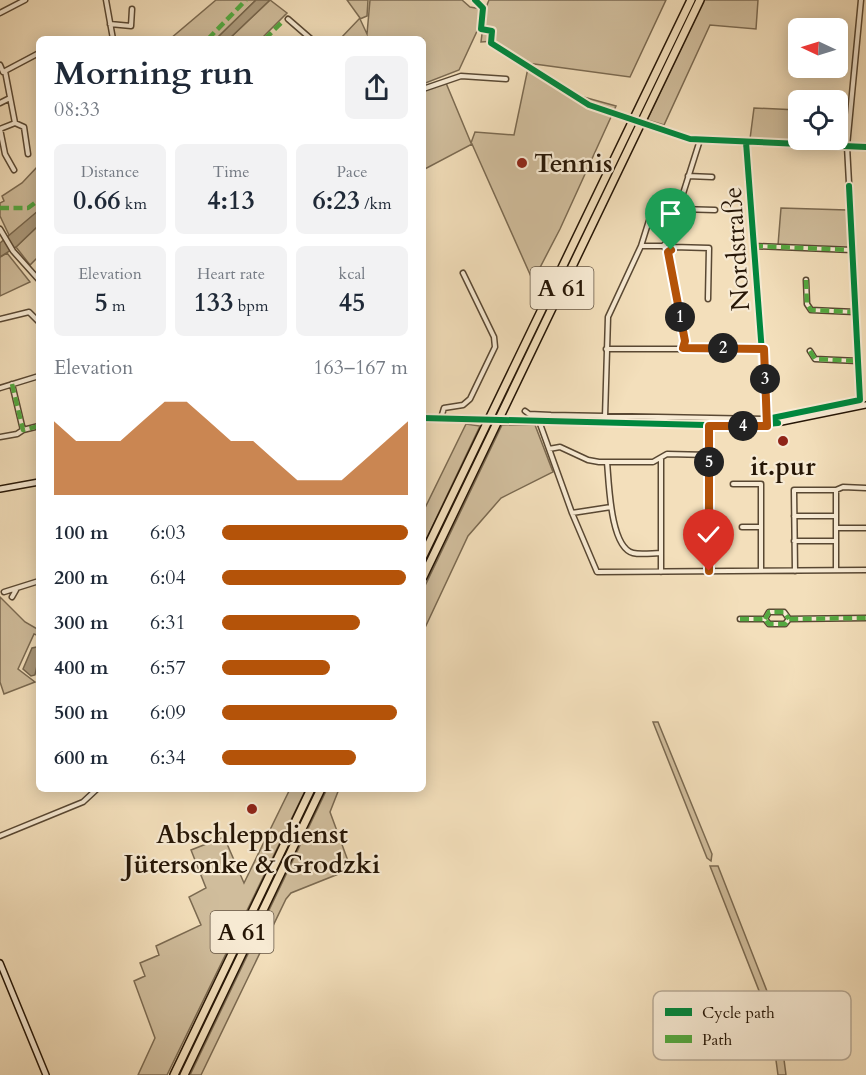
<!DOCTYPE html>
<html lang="en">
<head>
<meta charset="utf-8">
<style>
  :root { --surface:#fff; --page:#f2f2f3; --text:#1f2937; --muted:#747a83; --accent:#b45309 }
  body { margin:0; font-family:Cardo,serif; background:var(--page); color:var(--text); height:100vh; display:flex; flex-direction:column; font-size:22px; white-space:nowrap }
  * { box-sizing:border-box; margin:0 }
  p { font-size:20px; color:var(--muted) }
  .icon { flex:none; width:33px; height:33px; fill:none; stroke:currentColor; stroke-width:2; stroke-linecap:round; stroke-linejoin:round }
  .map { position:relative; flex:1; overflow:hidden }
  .side { position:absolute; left:36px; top:36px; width:390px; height:756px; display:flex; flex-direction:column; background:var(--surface); border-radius:9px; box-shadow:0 3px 15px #0003 }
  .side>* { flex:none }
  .needle { width:39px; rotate:274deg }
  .controls { position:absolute; left:788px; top:18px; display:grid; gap:12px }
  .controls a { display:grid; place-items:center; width:60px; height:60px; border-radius:9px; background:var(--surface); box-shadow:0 3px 15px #0003; font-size:30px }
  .pin { position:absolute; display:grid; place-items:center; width:51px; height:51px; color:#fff; margin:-62px -26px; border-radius:50% 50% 50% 0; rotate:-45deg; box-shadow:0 0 6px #0007 }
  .pin .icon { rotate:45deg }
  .km { position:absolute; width:30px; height:30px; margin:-15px; border-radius:50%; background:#222; color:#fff; font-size:16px; line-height:30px; text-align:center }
  .round { display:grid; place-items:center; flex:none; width:63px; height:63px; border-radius:9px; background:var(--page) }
  .summary { display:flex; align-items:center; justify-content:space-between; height:102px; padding:0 18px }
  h1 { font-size:33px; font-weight:600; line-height:45px }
  .metrics { display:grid; grid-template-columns:repeat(3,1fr); gap:9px; height:102px; padding:6px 18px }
  .metrics div { display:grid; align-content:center; border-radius:9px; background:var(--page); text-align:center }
  .metrics b { font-size:26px; font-weight:600 }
  .metrics small { font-size:16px; font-weight:400 }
  .metrics p { font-size:16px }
  .chart { height:168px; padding:12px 18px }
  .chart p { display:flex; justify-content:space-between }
  .chart svg { width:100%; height:108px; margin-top:6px; fill:var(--accent); opacity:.7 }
  ul { padding:0 18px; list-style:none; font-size:20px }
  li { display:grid; grid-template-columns:96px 72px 1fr; align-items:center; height:45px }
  li i { height:15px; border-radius:8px; background:var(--accent) }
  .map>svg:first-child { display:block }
  .green { fill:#d0bd9c; stroke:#7b6a51; stroke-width:1.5 }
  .water { fill:#ad9b7d; stroke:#77664d; stroke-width:1.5 }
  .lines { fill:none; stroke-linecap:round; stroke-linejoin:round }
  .street-casing { stroke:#594833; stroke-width:7 }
  .secondary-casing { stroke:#261606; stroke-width:8 }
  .highway-casing { stroke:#261606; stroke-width:10 }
  .street { stroke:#f7ead3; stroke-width:4 }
  .secondary { stroke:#f7ead3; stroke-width:5 }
  .highway { stroke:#f3dfbb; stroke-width:7 }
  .secondary-bridge-casing { stroke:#261606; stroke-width:8; stroke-linecap:butt }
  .secondary-bridge { stroke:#f7ead3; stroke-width:5 }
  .quiet { stroke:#53a940; stroke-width:4.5; stroke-dasharray:9 4.5; stroke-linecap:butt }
  .cycleway-casing { stroke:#f7ead3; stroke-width:10 }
  .cycleway { stroke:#00873e; stroke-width:6 }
  .route-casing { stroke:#fff; stroke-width:12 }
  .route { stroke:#b45309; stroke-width:8 }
  .poi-dot { fill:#8f2418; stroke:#f7ead3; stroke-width:2 }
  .labels { text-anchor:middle; stroke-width:4.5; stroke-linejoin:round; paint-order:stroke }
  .shield { fill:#f7ead3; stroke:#655644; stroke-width:1.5 }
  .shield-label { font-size:24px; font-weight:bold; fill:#261606 }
  .poi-label { font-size:26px; font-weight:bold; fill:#261606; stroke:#f7ead3 }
  .street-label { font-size:26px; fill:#261606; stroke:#f7ead3 }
  .key { fill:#f7ead3; stroke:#b8aa96; stroke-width:1.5 }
  .key-label { font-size:16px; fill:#261606 }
</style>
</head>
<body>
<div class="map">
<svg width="866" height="1075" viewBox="0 0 866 1075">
  <rect width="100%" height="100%" fill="#f3dfbb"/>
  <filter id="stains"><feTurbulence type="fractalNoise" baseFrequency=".00333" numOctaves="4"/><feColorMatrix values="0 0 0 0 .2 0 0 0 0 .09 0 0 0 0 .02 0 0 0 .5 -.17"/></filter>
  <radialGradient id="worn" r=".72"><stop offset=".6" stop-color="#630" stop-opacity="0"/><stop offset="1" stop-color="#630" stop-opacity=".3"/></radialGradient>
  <path class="green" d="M216,0H256L216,39H170Z
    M270,0L287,13L261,39H229Z
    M347,0H368L367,16L360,19L367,34L370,0H462L470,7L481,9L478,29L459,70L423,84V39H340L360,18Z
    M489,0H666L630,77L527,63L495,41L481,42L485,10Z
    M704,0H758L756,29L710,25L664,125L647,120Z
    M528,68L573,98L580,96L616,106L560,229L533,281L472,144L423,170V91L446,83L471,143L475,132L514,135Z
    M754,108L798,110V140H837V112H848L845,142L750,139Z
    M39,165V210L10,237L0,216V203L4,201L2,196L22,183Z
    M781,208L847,210L849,248L778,245Z
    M39,225V256L30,265L16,247Z
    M7,253L30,282L0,296V257Z
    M466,424L480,426L423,546V512Z
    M502,425H535L553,472L501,498L468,536L423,632V590Z
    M0,597L25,622L39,630V636L34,634L18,669L35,682L4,694L0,682Z
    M653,722H658L712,854L711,861L707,858Z
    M290,789H306L167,1075H138L155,1038L134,981L145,976L140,963L159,955L156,946L201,925L189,897L206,888L191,850L224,837L244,883Z
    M327,789H339L330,812L351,869L291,893L286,899L201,1075H190Z
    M710,866H718L774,1009L771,1012L767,1011Z
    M777,1015L779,1021L786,1075H778L770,1016Z"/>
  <path class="water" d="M256,0H270L229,39H216Z
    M39,210V225L16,247L0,257V243Z
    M37,647L39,657L35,675L31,676L23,669L32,648Z"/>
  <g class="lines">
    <g class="street-casing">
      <path id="street" d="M106,0L113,39
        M0,13L25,0
        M288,19L311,39
        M110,24L131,26L132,9
        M0,65L3,72L5,71
        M423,89L461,76L506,79
        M0,103L10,98
        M15,123L24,127L28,154
        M0,129L15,123L5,71L39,53
        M0,129L5,154L14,170
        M746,142L767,419
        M688,176L712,177
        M678,209L715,210
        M0,229L13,251L39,280
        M668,241L700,140L866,147
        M641,246L652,211
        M754,246L852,250
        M673,247L709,248L708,299
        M668,251L685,341L683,348
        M806,280L807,304L811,310L855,312
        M0,319L29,312L39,322
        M606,349H763
        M810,351L815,359L858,361
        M12,384L23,430L39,426
        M0,388L39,376
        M861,405L847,146L861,0
        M525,411L529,414L551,415L767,419L860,400
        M605,417L608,317L641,246H663L668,241L673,247L668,251L663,246
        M441,418L444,408L463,405L470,399L495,347L494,337L463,273
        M539,421L572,513L597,572L866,570
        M709,426V571
        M0,437L17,434L23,430
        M549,449L560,447L588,460L599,462H653L667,454L709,455
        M661,458V572
        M607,462C609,482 610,547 633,553C641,555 653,553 661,553
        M733,484H761V571
        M836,490L843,487L866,488
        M572,513L611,507
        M794,516H836
        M742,527H761
        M836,528H866
        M794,541H836
        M795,571L794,490H836V569
        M4,592L39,581
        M12,597L16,590
        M740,619H765L769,624H785L789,619L866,618
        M765,619L769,612H784L789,619
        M0,836L83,802L97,789"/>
    </g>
    <g class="secondary-casing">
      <path id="secondary" d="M423,418L472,419
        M509,420L767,425L866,405
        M0,489L39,482
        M0,963L46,1075"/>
    </g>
    <g class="highway-casing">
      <path id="highway" d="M423,556L691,0
        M423,577L700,0
        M174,1075L311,789
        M184,1075L321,789"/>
    </g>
    <use href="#street" class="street"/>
    <use href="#secondary" class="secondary"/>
    <use href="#highway" class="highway"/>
    <g class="secondary-bridge-casing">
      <path id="secondary-bridge" d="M472,419L509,420"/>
    </g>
    <use href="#secondary-bridge" class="secondary-bridge"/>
    <path class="quiet" d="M208,39L246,0
      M265,39L281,23
      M0,208H28L39,200
      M754,246L852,250
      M806,280L807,304L811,310L855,312
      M810,351L815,359L858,361
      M12,384L23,430L39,426
      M740,619H765L769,624H785L789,619L866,618
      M765,619L769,612H784L789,619"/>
    <g class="cycleway-casing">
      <path id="cycleway" d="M475,0L483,8L481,29L492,31L491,43L589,105L690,139L866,147
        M746,142L767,419L860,400L849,186
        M423,418L744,426L778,423"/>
    </g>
    <use href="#cycleway" class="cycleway"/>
  </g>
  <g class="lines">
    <g class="route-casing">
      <path id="route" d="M671,250L668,252L685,341L683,348L764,349L767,426H709V571"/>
    </g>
    <use href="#route" class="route"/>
  </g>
  <g class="poi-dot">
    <circle cx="522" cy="163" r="6"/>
    <circle cx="783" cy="441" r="6"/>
    <circle cx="252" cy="809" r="6"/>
  </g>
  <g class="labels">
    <g class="shield">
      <rect x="530.5" y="267" width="63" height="42" rx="4.5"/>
      <rect x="210.5" y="911" width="63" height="42" rx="4.5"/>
    </g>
    <g class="shield-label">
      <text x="562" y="296">A 61</text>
      <text x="242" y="940">A 61</text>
    </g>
    <g class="poi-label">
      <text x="534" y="172" text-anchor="start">Tennis</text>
      <text x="783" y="475">it.pur</text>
      <text x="252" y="843">Abschleppdienst<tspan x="252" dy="30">Jütersonke &amp; Grodzki</tspan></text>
    </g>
    <g class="street-label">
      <text transform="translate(736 249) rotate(-94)" y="9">Nordstraße</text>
    </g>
  </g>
  <rect x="653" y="991" width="198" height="69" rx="9" class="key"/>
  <rect x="665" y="1008" width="27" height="8" fill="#00873e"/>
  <rect x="665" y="1035" width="27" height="8" fill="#53a940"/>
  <g class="key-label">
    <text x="702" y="1018">Cycle path</text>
    <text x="702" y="1045">Path</text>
  </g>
  <rect width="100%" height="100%" filter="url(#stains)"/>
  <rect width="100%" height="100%" fill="url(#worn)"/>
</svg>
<div class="controls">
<a><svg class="needle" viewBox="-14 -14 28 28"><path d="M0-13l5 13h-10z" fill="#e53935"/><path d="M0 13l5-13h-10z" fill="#747a83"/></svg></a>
<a><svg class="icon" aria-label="locate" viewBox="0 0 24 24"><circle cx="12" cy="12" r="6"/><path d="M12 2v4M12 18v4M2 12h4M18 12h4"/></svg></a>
</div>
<div class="pin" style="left:671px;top:250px;background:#1e9e55"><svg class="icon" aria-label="arrive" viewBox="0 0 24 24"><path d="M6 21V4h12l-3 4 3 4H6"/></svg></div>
<div class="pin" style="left:709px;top:571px;background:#d93025"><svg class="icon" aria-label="check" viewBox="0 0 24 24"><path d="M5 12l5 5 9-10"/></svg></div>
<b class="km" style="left:680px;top:317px">1</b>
<b class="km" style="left:723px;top:348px">2</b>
<b class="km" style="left:765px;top:379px">3</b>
<b class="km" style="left:743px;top:426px">4</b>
<b class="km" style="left:709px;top:462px">5</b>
<section class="side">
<div class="summary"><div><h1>Morning run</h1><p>08:33</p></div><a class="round"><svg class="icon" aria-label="share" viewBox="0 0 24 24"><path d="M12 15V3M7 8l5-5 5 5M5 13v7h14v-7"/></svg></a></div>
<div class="metrics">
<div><p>Distance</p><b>0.66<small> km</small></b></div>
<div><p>Time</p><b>4:13</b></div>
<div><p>Pace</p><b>6:23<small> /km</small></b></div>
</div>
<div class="metrics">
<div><p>Elevation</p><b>5<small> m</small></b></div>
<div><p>Heart rate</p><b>133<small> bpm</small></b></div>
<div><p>kcal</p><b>45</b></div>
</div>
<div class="chart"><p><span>Elevation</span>163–167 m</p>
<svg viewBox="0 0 160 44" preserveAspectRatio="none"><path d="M0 44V14L10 22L20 22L30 22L40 14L50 6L60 6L70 14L80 22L90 22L100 30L110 38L120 38L130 38L140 30L150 22L160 14V44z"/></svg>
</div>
<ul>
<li><b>100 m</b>6:03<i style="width:100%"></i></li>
<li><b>200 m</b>6:04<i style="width:99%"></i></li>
<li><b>300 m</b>6:31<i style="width:74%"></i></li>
<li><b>400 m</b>6:57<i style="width:58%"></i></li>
<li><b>500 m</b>6:09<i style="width:94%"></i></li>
<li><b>600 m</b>6:34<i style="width:72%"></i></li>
</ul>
</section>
</div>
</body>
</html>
